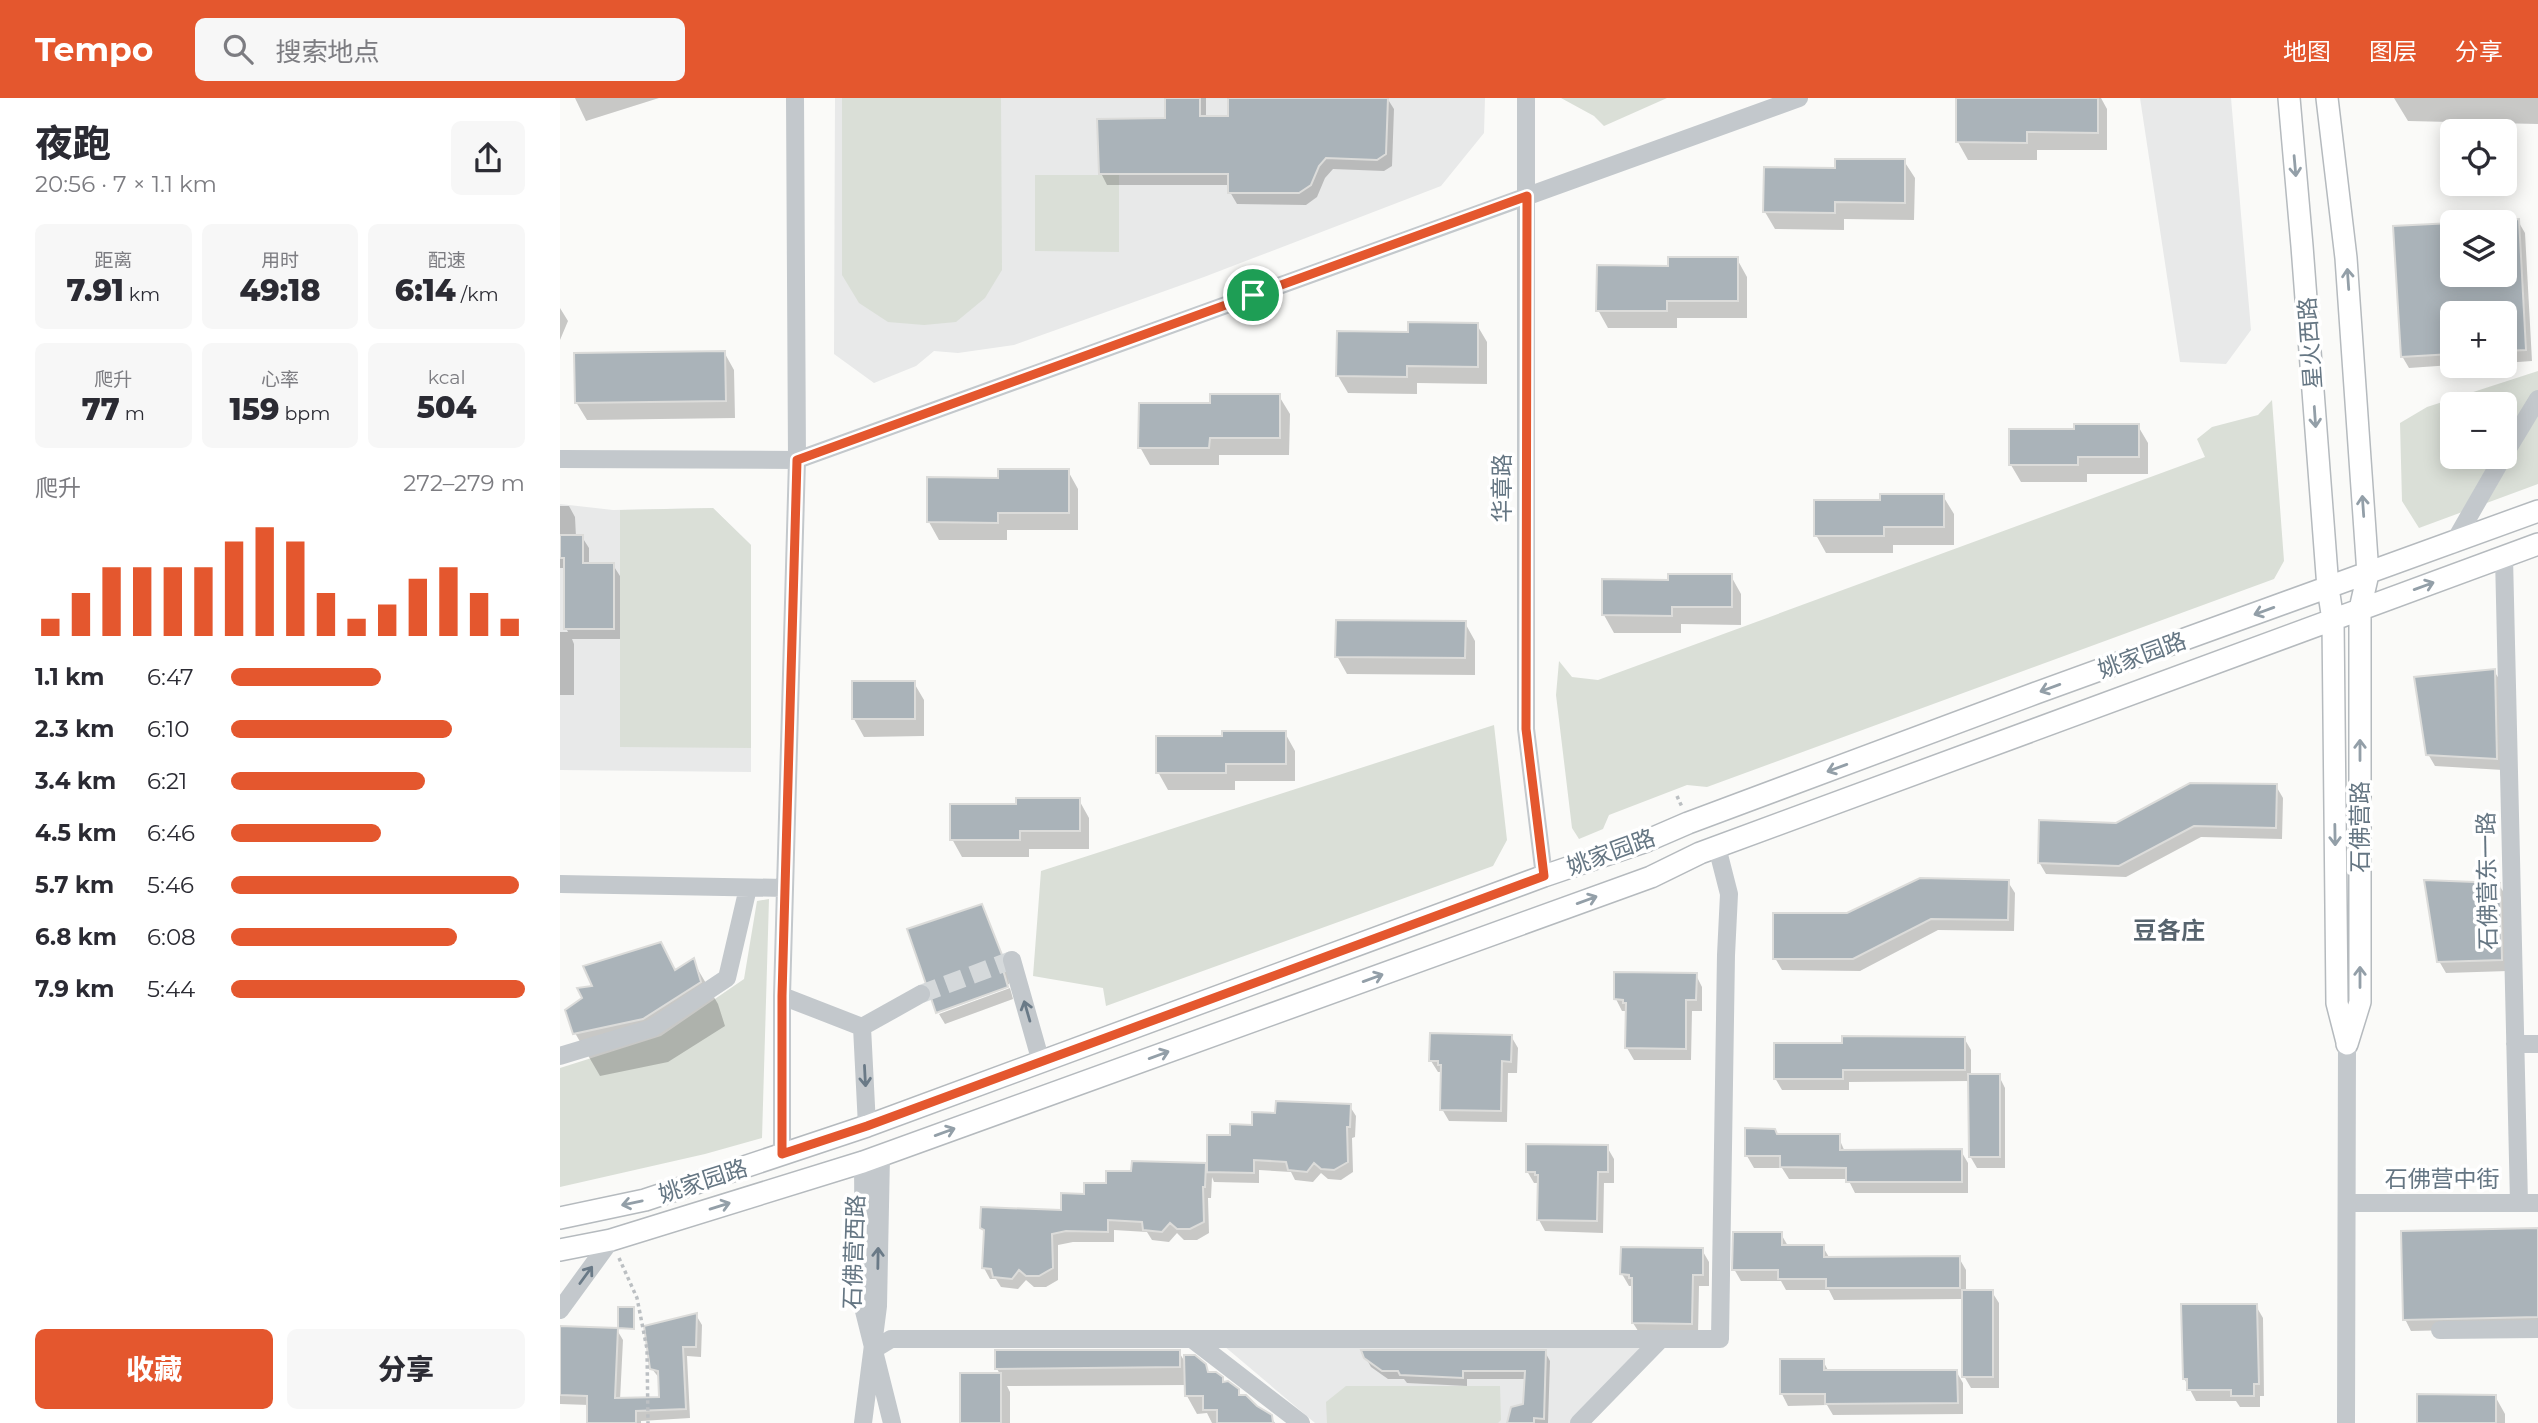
<!DOCTYPE html>
<html lang="zh">
<head>
<meta charset="utf-8">
<style>
  :root { --surface:#fff; --page:#f7f7f7; --text:#2b2b33; --muted:#7c7c81; --accent:#e4572e }
  body { margin:0; font-family:Montserrat,"Noto Sans SC",sans-serif; background:var(--page); color:var(--text); height:100vh; display:flex; flex-direction:column; font-size:26px; white-space:nowrap }
  * { box-sizing:border-box; margin:0 }
  p { font-size:23px; color:var(--muted) }
  .icon { flex:none; width:38px; height:38px; fill:none; stroke:currentColor; stroke-width:2; stroke-linecap:round; stroke-linejoin:round }
  .map { position:relative; flex:1; overflow:hidden }
  .panel { display:flex; flex-direction:column; background:var(--surface); width:560px }
  .panel>* { flex:none }
  .controls { position:absolute; left:1880px; top:21px; display:grid; gap:14px }
  .controls a { display:grid; place-items:center; width:77px; height:77px; border-radius:10px; background:var(--surface); box-shadow:0 4px 18px #0003; font-size:35px }
  .pin { position:absolute; display:grid; place-items:center; width:60px; height:60px; color:#fff; margin:-30px; border:4px solid #fff; border-radius:50%; box-shadow:0 2px 7px #0007 }
  .round { display:grid; place-items:center; flex:none; width:74px; height:74px; border-radius:10px; background:var(--page) }
  .headline { display:flex; align-items:center; justify-content:space-between; height:119px; padding:0 35px }
  h1 { font-size:38px; font-weight:800; line-height:52px }
  .stats { display:grid; grid-template-columns:repeat(3,1fr); gap:10px; height:119px; padding:7px 35px }
  .stats div { display:grid; align-content:center; border-radius:10px; background:var(--page); text-align:center }
  .stats b { font-size:30px; font-weight:800 }
  .stats small { font-size:19px; font-weight:400 }
  .stats p { font-size:19px }
  .chart { height:196px; padding:14px 35px }
  .chart p { display:flex; justify-content:space-between }
  .chart svg { width:100%; height:126px; margin-top:7px; stroke:var(--accent); stroke-width:6 }
  .action { display:flex; gap:14px; margin-top:auto; padding:14px 35px }
  .action a { flex:1; height:80px; border-radius:10px; background:var(--accent); color:#fff; font-size:28px; font-weight:800; line-height:80px; text-align:center }
  .action a+a { background:var(--page); color:var(--text) }
  ul { padding:0 35px; list-style:none; font-size:23px }
  li { display:grid; grid-template-columns:112px 84px 1fr; align-items:center; height:52px }
  li i { height:18px; border-radius:9px; background:var(--accent) }
  header { display:flex; align-items:center; gap:42px; box-sizing:border-box; height:98px; padding:0 35px; background:var(--accent); color:#fff }
  header strong { font-size:33px }
  nav { display:flex; gap:38px; margin-inline-start:auto; font-size:24px }
  .search { width:490px; height:63px; background:var(--page); display:flex; align-items:center; gap:18px; box-sizing:border-box; padding:0 24px; border-radius:10px; color:var(--muted); font-size:26px }
  main { display:flex; flex:1; min-height:0 }
  .map>svg:first-child { display:block }
  .built { fill:#e8e9e9 }
  .green { fill:#dadfd7; fill-rule:evenodd }
  .shadow { fill:#0003 }
  .building { fill:#aab3b9; stroke:#dcdcda; stroke-width:2 }
  .lines { fill:none; stroke-linecap:round; stroke-linejoin:round }
  .minor-tunnel { stroke:#d5d9db; stroke-width:18; stroke-dasharray:18 9; stroke-linecap:butt }
  .major-casing { stroke:#b5babe; stroke-width:24 }
  .path { stroke:#bbbfc2; stroke-width:3.5; stroke-dasharray:3.5 3.5; stroke-linecap:butt }
  .minor { stroke:#c3c8cc; stroke-width:18 }
  .major { stroke:#fff; stroke-width:21 }
  .oneway { stroke:#939fa8 }
  .oneway2 { stroke:#6a7a87 }
  .route-casing { stroke:#fff; stroke-width:14 }
  .route { stroke:#e4572e; stroke-width:9 }
  .labels { text-anchor:middle; stroke-width:7; stroke-linejoin:round; paint-order:stroke }
  .street-label { font-size:23px; fill:#657683; stroke:#fff }
  .neighbourhood-label { font-size:24px; font-weight:bold; fill:#57646e; stroke:#fff }
</style>
</head>
<body>
<header>
<strong>Tempo</strong>
<div class="search"><svg class="icon" aria-label="search" viewBox="0 0 24 24"><circle cx="10" cy="10" r="6"/><path d="M15 15l6 6"/></svg>搜索地点</div>
<nav><a>地图</a><a>图层</a><a>分享</a></nav>
</header>
<main>
<section class="panel">
<div class="headline"><div><h1>夜跑</h1><p>20:56 · 7 × 1.1 km</p></div><a class="round"><svg class="icon" aria-label="share" viewBox="0 0 24 24"><path d="M12 15V3M7 8l5-5 5 5M5 13v7h14v-7"/></svg></a></div>
<div class="stats">
<div><p>距离</p><b>7.91<small> km</small></b></div>
<div><p>用时</p><b>49:18</b></div>
<div><p>配速</p><b>6:14<small> /km</small></b></div>
</div>
<div class="stats">
<div><p>爬升</p><b>77<small> m</small></b></div>
<div><p>心率</p><b>159<small> bpm</small></b></div>
<div><p>kcal</p><b>504</b></div>
</div>
<div class="chart"><p><span>爬升</span>272–279 m</p>
<svg viewBox="0 0 160 44" preserveAspectRatio="none"><path d="M5 44V38M15 44V29M25 44V20M35 44V20M45 44V20M55 44V20M65 44V11M75 44V6M85 44V11M95 44V29M105 44V38M115 44V33M125 44V24M135 44V20M145 44V29M155 44V38"/></svg>
</div>
<ul>
<li><b>1.1 km</b>6:47<i style="width:51%"></i></li>
<li><b>2.3 km</b>6:10<i style="width:75%"></i></li>
<li><b>3.4 km</b>6:21<i style="width:66%"></i></li>
<li><b>4.5 km</b>6:46<i style="width:51%"></i></li>
<li><b>5.7 km</b>5:46<i style="width:98%"></i></li>
<li><b>6.8 km</b>6:08<i style="width:77%"></i></li>
<li><b>7.9 km</b>5:44<i style="width:100%"></i></li>
</ul>
<div class="action"><a>收藏</a><a>分享</a></div>
</section>
<div class="map">
<svg width="1978" height="1325" viewBox="0 0 1978 1325">
  <rect width="100%" height="100%" fill="#fafaf8"/>
  <path class="built" d="M275,0H925L924,35L881,88L644,179L454,247L398,255L374,253L356,268L314,285L274,256Z
    M1580,0H1671L1691,232L1666,266L1620,264Z
    M0,406L53,412L153,410L191,447V674L0,672Z
    M651,1237L1090,1243L1010,1325H755Z"/>
  <path class="green" d="M282,0H441L442,172L425,200L396,224L364,227L328,224L299,205L282,177Z
    M1001,0H1107L1044,28L1034,18Z
    M475,77H559V154L475,153Z
    M1978,273V386L1859,430L1842,403L1840,325L1867,309ZM1892,306H1944V359H1892Z
    M1712,302L1724,463L1714,481L1147,689L1127,687L1049,717L1043,731L1019,741L1012,730L996,597L999,563L1012,579L1038,582L1645,359L1637,341L1652,329L1698,317Z
    M153,410L191,447V650L60,649V412Z
    M934,627L947,742L933,768L546,908L543,890L473,878L481,773Z
    M209,801L202,1040L145,1056L0,1089V970L101,938L184,881L197,803Z
    M786,1288H940L941,1322L938,1325H767L766,1304Z"/>
  <path class="shadow" d="M15,0H99L26,23Z
    M607,0H646V20H669L827,0L834,11L832,68L824,73L773,71L765,80L757,99L746,107L677,106L670,94V87H547L541,75L607,22Z
    M1469,0H1541L1547,11V52H1477V62H1408L1398,44Z
    M1834,0H1978V26L1848,23Z
    M1344,63L1355,80L1354,122L1284,121V132L1215,131L1205,114L1277,71Z
    M1958,123L1965,135L1972,263L1944,265V215H1892V267L1849,270L1842,258L1892,177H1944V124H1938Z
    M1177,161L1187,179V220H1117V230H1048L1038,212L1109,170Z
    M0,210L8,223L0,242Z
    M917,227L927,244V286L857,285V296L788,295L778,278L849,235Z
    M164,254L174,272L175,320L27,322L16,304Z
    M719,298L730,316L729,357H659V367H590L580,349L651,307Z
    M1578,328L1588,345V376H1527V384H1461L1451,367L1516,333Z
    M508,373L518,391V432H447V442H379L369,424L440,382Z
    M1383,398L1394,416V447H1333V455H1266L1256,437L1322,404Z
    M0,408H9L15,419L16,439H22L29,450V467H53L60,478V541H12L14,546V597H0V534H8L6,530V470H0Z
    M1171,478L1181,496V527L1121,526V535H1054L1044,517L1110,483Z
    M905,525L915,543V577L787,576L777,558Z
    M1934,573L1941,584L1943,672L1875,668L1868,656Z
    M354,585L364,602V638L304,639L294,621Z
    M725,635L735,653V683H675V692H608L598,674L664,640Z
    M1716,688L1723,700L1722,741L1641,739L1566,779L1486,776L1479,764L1557,727Z
    M519,702L529,720V751H469V759H402L392,741L457,707Z
    M1448,784L1455,795L1454,833L1378,832L1300,873L1222,872L1215,860L1288,817Z
    M1939,787L1946,798L1948,873L1886,875L1879,863Z
    M422,808L448,871L449,886L377,913Z
    M100,846L116,874L133,863L158,906L165,928L108,964L40,978L15,935L24,900L34,889Z
    M1136,877L1142,889V913H1132L1131,962H1074L1067,950V913H1062L1056,901Z
    M450,890L453,901L385,926L379,916Z
    M951,938L958,950L957,975H948L947,1024L889,1023L882,1011L883,974H878L871,963Z
    M1404,940L1411,952V978H1439L1445,990V1070H1417L1410,1058V983L1289,984V992H1222L1215,980L1284,947Z
    M789,1007L796,1018L795,1039L792,1040L793,1074L781,1082L768,1081L761,1075L753,1084L735,1082L731,1074L699,1072V1085L654,1084L652,1079L651,1100H648L649,1135L637,1142H624L617,1135L609,1144L592,1142L587,1134L554,1132V1144H513L498,1147V1182L486,1189H474L466,1182L458,1191L441,1189L436,1181H430L424,1170L426,1136L422,1129L503,1114L526,1097L573,1075L645,1067L648,1072L672,1039L717,1016Z
    M1217,1038H1278L1285,1054L1401,1053L1408,1065V1095H1295L1288,1081H1229L1222,1070H1194L1187,1058Z
    M1047,1049L1054,1061V1085H1044L1043,1135L985,1133L979,1122V1085H974L967,1073Z
    M1978,1132V1230L1851,1233L1845,1221Z
    M1221,1136L1228,1148L1263,1149L1270,1161L1399,1160L1406,1172V1194H1432L1439,1205V1290H1411L1404,1278V1201L1274,1202L1269,1192H1226L1221,1183H1181L1174,1171Z
    M1142,1152L1149,1164V1188H1139L1138,1237L1080,1236L1073,1225L1074,1188H1069L1062,1176Z
    M1696,1208L1703,1220L1704,1298H1700V1309H1680L1676,1303H1636L1624,1280Z
    M136,1217L142,1227L141,1259L127,1258L130,1320L81,1323V1325H29V1307L0,1306V1229L57,1232L63,1242L60,1302L101,1301L100,1281L92,1271Z
    M619,1254L626,1266L645,1267L650,1276L662,1281L665,1285L677,1293L681,1299L711,1319L715,1325H652L647,1315L637,1316L627,1298L626,1287L447,1288L450,1294V1325H402L440,1276L437,1271Z
    M985,1254L990,1263L988,1325H948L965,1307L966,1281H907V1288L847,1285L844,1281H828L811,1269L806,1260Z
    M1263,1263L1269,1274L1396,1273L1403,1285V1316L1273,1317L1267,1307L1228,1308L1222,1296Z
    M1935,1298L1945,1316V1325H1859Z"/>
  <path class="building" d="M605,0H640V18H668V0H828L826,56L817,62L766,60L759,68L751,87L739,95H668V76H539L537,21L605,20Z
    M1396,0H1538V35L1467,34V45L1396,44Z
    M1275,61H1345V105L1275,104V115L1203,114L1204,69L1275,70Z
    M1959,121L1966,252L1944,253V215H1892V256L1841,259L1833,128L1892,125V177H1944V122Z
    M1108,159H1178V203H1107V213H1036L1037,167L1108,168Z
    M848,224L918,225V269L847,268V279L776,278L777,233L848,234Z
    M165,253L166,303L15,305L14,255Z
    M650,296H720V340H650L649,350H578L579,305H650Z
    M1514,326H1579V359H1518V367H1449V331H1514Z
    M438,371H509V415H438V425L367,424V379L438,380Z
    M1320,396H1384V429H1324V438H1254V402H1320Z
    M0,437H23V465H54V531H4V460H0Z
    M1108,476H1172V509H1112V518L1042,517V481L1108,482Z
    M776,522L906,523L905,560L775,559Z
    M1935,571L1937,661L1866,657L1854,579Z
    M292,583H355V621H292Z
    M662,633H726V666H666V675H596V638H662Z
    M1630,685L1717,686L1716,730L1634,728L1559,768L1478,765L1479,722L1556,725Z
    M456,700H520V733H460V742H390V706H456Z
    M1360,780L1449,782L1448,822L1371,821L1293,861H1213V815H1287Z
    M1864,782L1940,785L1942,862L1877,864Z
    M422,806L442,857L441,865L448,889L376,915L371,900V891L366,886L347,831Z
    M101,844L115,872L134,860L141,884L83,921L13,936L5,912L22,900L17,890L32,888L23,868Z
    M1054,874L1137,875L1136,902H1126V951L1065,950L1066,905H1063V902L1054,901Z
    M870,935L952,937L951,964L942,963L941,1013L880,1012L881,967H878V963H869Z
    M1282,938L1405,939V972H1283V981H1214V945H1282Z
    M1408,976H1440V1059H1409Z
    M716,1003L791,1006L790,1029H787L788,1064L774,1072L761,1071L754,1065L747,1074L728,1072L726,1064L694,1062V1075L647,1074V1037H670V1026L692,1027V1014L715,1015Z
    M1185,1030L1215,1031L1217,1036H1280V1052L1402,1051V1084H1286V1070L1220,1069V1058H1185Z
    M966,1046L1048,1047V1074H1038V1076L1037,1123L977,1122L978,1077H975V1074H966Z
    M572,1063L646,1065L645,1089H643L644,1124L630,1131H617L610,1125L602,1134L583,1132L582,1124L548,1122V1134L506,1133L492,1136L493,1170L479,1178H466L459,1172L452,1181L433,1179L431,1171L422,1170L424,1132L420,1130L421,1109L501,1112V1095L524,1096V1085H546V1073H571Z
    M1978,1130V1219L1843,1222L1841,1133Z
    M1173,1134H1222V1147H1264V1159L1400,1158V1190H1266V1181H1218V1172H1172Z
    M1061,1149L1143,1150V1177H1133L1132,1226L1072,1225V1180H1069V1177L1060,1176Z
    M1402,1192H1433V1279H1402Z
    M1621,1206H1697L1699,1286H1694V1298H1671V1292H1627V1281H1623Z
    M58,1209H74V1231L58,1230Z
    M137,1215L136,1249H123L126,1311L76,1313V1325H27V1298L0,1297V1228L58,1230L55,1300L99,1299L98,1273L90,1271L84,1228Z
    M435,1252H620V1269L435,1271Z
    M801,1252H986L984,1321L974,1320V1325H947L951,1309L963,1306L965,1273H903V1280L840,1277L838,1273H822L804,1260Z
    M624,1257H635L646,1266L648,1274H656L663,1279V1284L668,1283L679,1291V1297H686L697,1308L712,1317L713,1325H657V1312H643V1298H625Z
    M1220,1261H1264V1272H1397L1398,1305L1265,1306V1296H1220Z
    M400,1275H441V1325H400Z
    M1857,1296L1936,1297V1325H1857Z"/>
  <g class="lines">
    <path class="minor-tunnel" d="M361,896L452,862"/>
    <g class="major-casing">
      <path id="major" d="M1729,0L1742,148L1768,490L1773,522L1777,905L1787,944
        M1767,0L1786,160L1808,476L1800,511V904L1787,946
        M0,1120L85,1102L307,1028L984,778L1084,744L1128,725L1476,595L1978,413
        M0,1152L51,1142L303,1064L1091,779L1140,755L1978,446"/>
    </g>
    <path class="path" d="M1117,698L1122,709
      M59,1160L77,1200L87,1251L88,1325"/>
    <path class="minor" d="M966,0V631L984,778
      M1944,357L1978,301
      M0,361L237,362L1239,0
      M1893,446L1943,359
      M1944,459L1959,1105
      M0,786L225,790
      M452,862L481,964
      M222,898L302,929
      M1955,946H1978
      M0,958L92,930L167,880L188,790
      M307,1028L302,929L361,896
      M222,1056V898L237,362L235,0
      M303,1064L304,1213L332,1325
      M1787,1105H1978
      M0,1212L51,1142
      M1880,1232L1978,1231
      M632,1241L741,1325
      M313,1252L331,1241H1160L1166,857L1169,796L1157,749
      M303,1325L318,1208L321,1058
      M1019,1325L1101,1241
      M1786,1325L1787,946"/>
    <use href="#major" class="major"/>
  </g>
  <defs><path id="oneway-shaft" d="M-6 0H5M1.5-3L5.5 0L1.5 3" fill="none" stroke-width="1.6" stroke-linecap="round" stroke-linejoin="round" transform="scale(1.75)"/></defs>
  <g class="oneway">
    <use href="#oneway-shaft" transform="translate(1735 68) rotate(85)"/>
    <use href="#oneway-shaft" transform="translate(1788 181) rotate(-94)"/>
    <use href="#oneway-shaft" transform="translate(1755 319) rotate(86)"/>
    <use href="#oneway-shaft" transform="translate(1803 408) rotate(-94)"/>
    <use href="#oneway-shaft" transform="translate(1864 488) rotate(-20)"/>
    <use href="#oneway-shaft" transform="translate(1704 513) rotate(160)"/>
    <use href="#oneway-shaft" transform="translate(1490 590) rotate(160)"/>
    <use href="#oneway-shaft" transform="translate(1800 652) rotate(-90)"/>
    <use href="#oneway-shaft" transform="translate(1277 670) rotate(160)"/>
    <use href="#oneway-shaft" transform="translate(1775 737) rotate(89)"/>
    <use href="#oneway-shaft" transform="translate(1027 802) rotate(-20)"/>
    <use href="#oneway-shaft" transform="translate(1800 879) rotate(-90)"/>
    <use href="#oneway-shaft" transform="translate(813 880) rotate(-20)"/>
    <use href="#oneway-shaft" transform="translate(599 957) rotate(-20)"/>
    <use href="#oneway-shaft" transform="translate(385 1034) rotate(-20)"/>
    <use href="#oneway-shaft" transform="translate(72 1105) rotate(168)"/>
    <use href="#oneway-shaft" transform="translate(160 1108) rotate(-17)"/>
  </g>
  <g class="oneway2">
    <use href="#oneway-shaft" transform="translate(467 913) rotate(-106)"/>
    <use href="#oneway-shaft" transform="translate(305 978) rotate(87)"/>
    <use href="#oneway-shaft" transform="translate(318 1160) rotate(-89)"/>
    <use href="#oneway-shaft" transform="translate(26 1177) rotate(-54)"/>
  </g>
  <g class="lines">
    <g class="route-casing">
      <path id="route" d="M967,98L966,631L984,778L307,1028L222,1056V898L237,362Z"/>
    </g>
    <use href="#route" class="route"/>
  </g>
  <g class="labels">
    <g class="street-label">
      <text transform="translate(1750 245) rotate(-94)" y="8">星火西路</text>
      <text transform="translate(942 390) rotate(-90)" y="8">华章路</text>
      <text transform="translate(1582 557) rotate(-20)" y="8">姚家园路</text>
      <text transform="translate(1800 729) rotate(-90)" y="8">石佛营路</text>
      <text transform="translate(1051 754) rotate(-20)" y="8">姚家园路</text>
      <text transform="translate(1927 783) rotate(-91)" y="8">石佛营东一路</text>
      <text x="1882" y="1089">石佛营中街</text>
      <text transform="translate(143 1083) rotate(-18)" y="8">姚家园路</text>
      <text transform="translate(294 1154) rotate(-88)" y="8">石佛营西路</text>
    </g>
    <g class="neighbourhood-label">
      <text x="1609" y="841">豆各庄</text>
    </g>
  </g>
</svg>
<div class="controls">
<a><svg class="icon" aria-label="locate" viewBox="0 0 24 24"><circle cx="12" cy="12" r="6"/><path d="M12 2v4M12 18v4M2 12h4M18 12h4"/></svg></a>
<a><svg class="icon" aria-label="layers" viewBox="0 0 24 24"><path d="M12 4l9 5-9 5-9-5zM3 14l9 5 9-5"/></svg></a>
<a>+</a>
<a>−</a>
</div>
<div class="pin" style="left:693px;top:197px;background:#1e9e55"><svg class="icon" aria-label="arrive" viewBox="0 0 24 24"><path d="M6 21V4h12l-3 4 3 4H6"/></svg></div>
</div>
</main>
</body>
</html>
